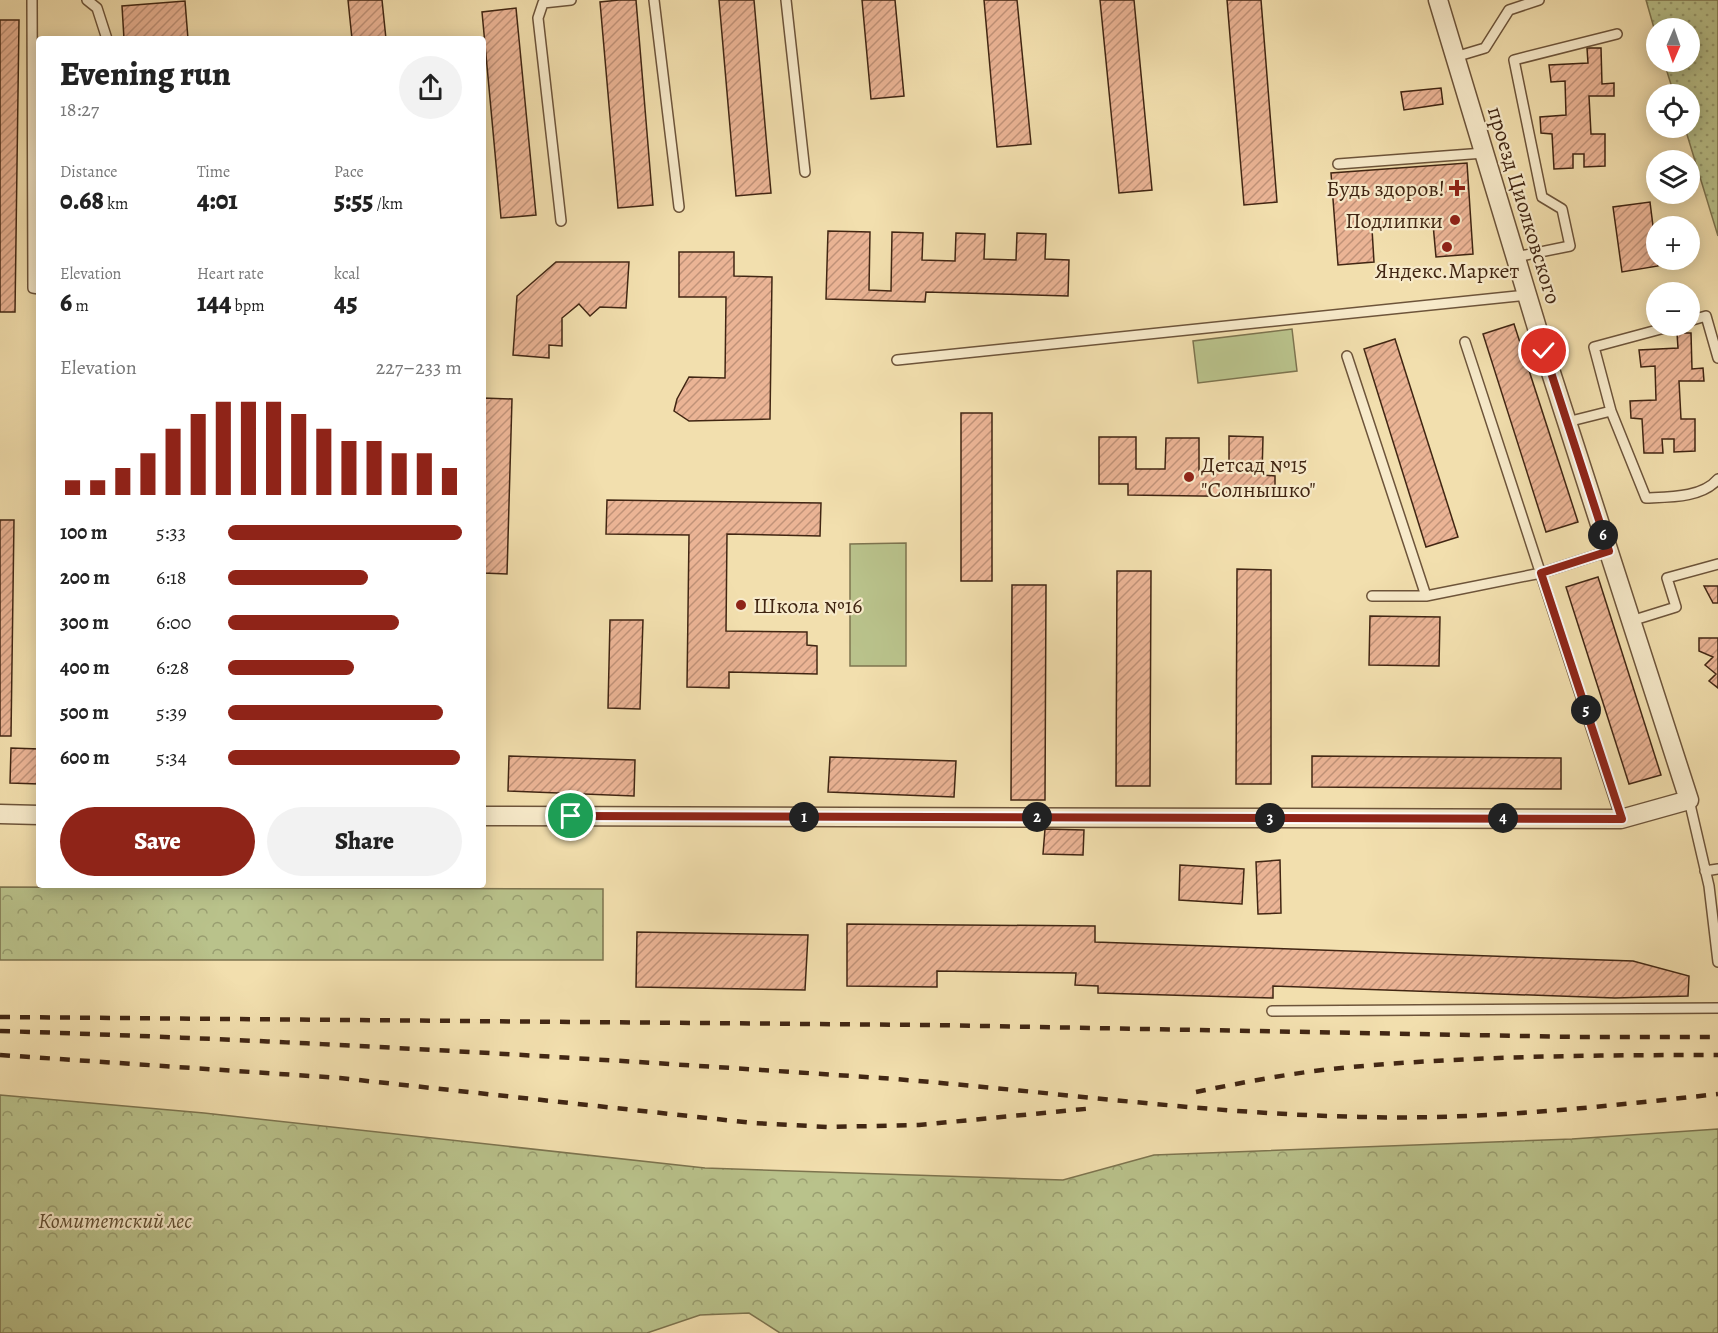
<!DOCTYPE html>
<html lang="en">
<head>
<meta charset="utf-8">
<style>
  :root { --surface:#fff; --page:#f2f2f2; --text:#222; --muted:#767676; --accent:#8f2418 }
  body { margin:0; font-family:Alegreya,serif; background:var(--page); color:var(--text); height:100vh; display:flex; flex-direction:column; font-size:22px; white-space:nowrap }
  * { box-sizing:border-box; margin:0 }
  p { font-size:20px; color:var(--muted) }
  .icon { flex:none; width:33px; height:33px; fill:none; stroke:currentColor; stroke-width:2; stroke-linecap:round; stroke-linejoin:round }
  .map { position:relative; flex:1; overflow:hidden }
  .side { position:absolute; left:36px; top:36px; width:450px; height:852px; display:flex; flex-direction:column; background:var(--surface); border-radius:6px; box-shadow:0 3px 15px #0003 }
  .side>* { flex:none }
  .needle { width:39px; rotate:182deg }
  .tools { position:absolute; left:1646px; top:18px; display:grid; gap:12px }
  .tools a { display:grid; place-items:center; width:54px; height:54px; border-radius:50%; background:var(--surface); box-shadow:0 3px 15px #0003; font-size:30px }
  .pin { position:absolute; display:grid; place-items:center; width:51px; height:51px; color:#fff; margin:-26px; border:3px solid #fff; border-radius:50%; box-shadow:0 2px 6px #0007 }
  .km { position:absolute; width:30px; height:30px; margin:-15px; border-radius:50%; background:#222; color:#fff; font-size:16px; line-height:30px; text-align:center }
  .round { display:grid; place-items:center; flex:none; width:63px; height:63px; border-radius:32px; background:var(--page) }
  .summary { display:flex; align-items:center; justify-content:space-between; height:102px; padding:0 24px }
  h1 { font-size:33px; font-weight:800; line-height:45px }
  .figures { display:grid; grid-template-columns:repeat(3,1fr); gap:9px; height:102px; padding:6px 24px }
  .figures div { display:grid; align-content:center }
  .figures b { font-size:26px; font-weight:800 }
  .figures small { font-size:16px; font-weight:400 }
  .figures p { font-size:16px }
  .chart { height:168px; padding:12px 24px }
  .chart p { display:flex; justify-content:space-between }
  .chart svg { width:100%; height:108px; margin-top:6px; stroke:var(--accent); stroke-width:6 }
  .action { display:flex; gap:12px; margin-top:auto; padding:12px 24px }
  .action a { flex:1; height:69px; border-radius:36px; background:var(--accent); color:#fff; font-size:24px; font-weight:800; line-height:69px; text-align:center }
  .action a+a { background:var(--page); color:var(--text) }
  ul { padding:0 24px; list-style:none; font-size:20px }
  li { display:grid; grid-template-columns:96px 72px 1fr; align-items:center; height:45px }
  li i { height:15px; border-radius:8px; background:var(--accent) }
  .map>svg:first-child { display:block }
  .grass { fill:url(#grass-dots); stroke:#7d744f; stroke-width:1.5 }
  .forest { fill:url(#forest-crowns); stroke:#7d744f; stroke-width:1.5 }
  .park { fill:#b9c28b; stroke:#7d744f; stroke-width:1.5 }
  .building { fill:url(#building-hatch); stroke:#412613; stroke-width:1.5 }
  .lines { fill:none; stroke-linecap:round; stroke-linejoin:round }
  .service-casing { stroke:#6d543a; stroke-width:12 }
  .minor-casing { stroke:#6d543a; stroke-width:21 }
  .service { stroke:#f7eaca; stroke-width:9 }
  .minor { stroke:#f7eaca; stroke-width:18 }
  .rail { stroke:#412613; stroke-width:4.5; stroke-dasharray:10 10; stroke-linecap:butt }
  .route-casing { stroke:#fff; stroke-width:12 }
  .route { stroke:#8f2418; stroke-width:8 }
  .poi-dot { fill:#8f2418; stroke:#f7eaca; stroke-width:2 }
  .labels { text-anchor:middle; stroke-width:4.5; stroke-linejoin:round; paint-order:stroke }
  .poi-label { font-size:22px; fill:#412613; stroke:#f7eaca; text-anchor:end }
  .street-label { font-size:22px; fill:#412613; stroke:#f7eaca }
  .park-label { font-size:22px; font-style:italic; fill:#5f4d31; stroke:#f7eaca }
</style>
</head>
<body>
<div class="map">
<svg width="1718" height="1333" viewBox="0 0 1718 1333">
  <defs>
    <pattern id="grass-dots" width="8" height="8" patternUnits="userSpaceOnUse" patternTransform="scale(1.5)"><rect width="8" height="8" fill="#b9c28b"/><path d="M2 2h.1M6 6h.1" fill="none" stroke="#989d70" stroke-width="1.8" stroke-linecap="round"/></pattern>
    <pattern id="forest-crowns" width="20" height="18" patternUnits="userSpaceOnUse" patternTransform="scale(1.5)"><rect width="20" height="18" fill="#b9c28b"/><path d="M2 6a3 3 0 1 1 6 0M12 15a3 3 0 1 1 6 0" fill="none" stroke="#989d70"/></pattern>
    <pattern id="building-hatch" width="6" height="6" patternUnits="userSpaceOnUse" patternTransform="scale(1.5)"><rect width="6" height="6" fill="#ebb495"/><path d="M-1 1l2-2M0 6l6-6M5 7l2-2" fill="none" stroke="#c09278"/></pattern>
  </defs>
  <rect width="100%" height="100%" fill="#f2dfae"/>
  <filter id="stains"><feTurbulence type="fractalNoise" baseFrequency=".00333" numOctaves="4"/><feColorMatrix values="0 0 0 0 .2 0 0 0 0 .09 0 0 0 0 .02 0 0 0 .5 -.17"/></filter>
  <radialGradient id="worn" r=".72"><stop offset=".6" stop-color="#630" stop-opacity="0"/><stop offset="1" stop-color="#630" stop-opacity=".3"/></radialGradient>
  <path class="grass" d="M1646,0H1718V236L1685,128H1689V94H1674L1664,62H1689V28H1656V35Z"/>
  <path class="forest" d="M0,887L603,889V960H0Z
    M0,1095L204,1113L705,1168L1063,1180L1154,1155L1572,1139L1718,1129V1333H780L749,1313L700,1315L647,1333H0Z"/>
  <path class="park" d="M1292,329L1297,371L1198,383L1193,341Z
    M906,543V666H850V544Z"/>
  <path class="building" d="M348,0H382L386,39H352Z
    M619,0H636L653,205L618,208L600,2Z
    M719,0H754L771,193L736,196Z
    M862,0H895L904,96L871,99Z
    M984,0H1017L1031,144L997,147Z
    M1100,0H1134L1152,190L1119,193Z
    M1227,0H1261L1277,202L1244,205Z
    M185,1L188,39H124L122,6Z
    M516,8L536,215L501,218L482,12Z
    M0,20H19L15,312H0Z
    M1587,48H1601L1602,84L1614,83V96H1589L1591,134H1605V166L1584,167V154H1573V168L1554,169L1552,134L1541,133L1540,117L1566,115L1565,81L1551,82L1549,65L1588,63Z
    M1441,88L1443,104L1404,110L1401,92Z
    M1467,163L1473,254L1436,257L1433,224L1372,229L1374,262L1338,265L1331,173Z
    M1650,202L1658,266L1622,272L1613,207Z
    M828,231L870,232L869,290L891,291L892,232L923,233L922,260L955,261L956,233L985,234L984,259L1016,260L1017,233L1046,234L1045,259L1069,260L1068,296L926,292L925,302L826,299Z
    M679,252H734V276L772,277L770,419L689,421L674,411L677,399L689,377L725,378L726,297H679Z
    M556,262H629L626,308L600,307L590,316L579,304L562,318V346L549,345V358L513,355L517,296Z
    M38,302H39V495H37Z
    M1514,324L1578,522L1546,532L1483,334Z
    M1677,333H1691L1692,369L1703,368L1704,381H1679L1681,419H1695V451L1674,452V439H1662L1663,453H1644L1642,419L1631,418L1630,401L1656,400L1655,366L1641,367L1639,350L1678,348Z
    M1395,339L1458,537L1426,547L1364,349Z
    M483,398L512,399L507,574L483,573Z
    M961,413H992V581H961Z
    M1229,436L1263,437L1262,475L1275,476V497L1128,495V484H1099V437H1136V469H1165L1166,438H1199V470L1229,471Z
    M607,500L821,503L820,536L727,534L726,631L807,632V645L817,646V674L729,672V688L687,687L689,535L606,534Z
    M0,520H14L11,736H0Z
    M1237,569L1271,570V784H1236Z
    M1117,571H1151L1150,786H1116Z
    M1598,577L1661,775L1629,784L1566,587Z
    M1012,585H1046L1045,800H1011Z
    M1704,586H1718V603H1713Z
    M1370,616L1440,617L1439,666L1369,665Z
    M610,620H643L640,709L608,708Z
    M1699,638H1718V688L1709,681L1716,674L1705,665L1713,657L1699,651Z
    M11,748L39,749V784L10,783Z
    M509,756L635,760L634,796L508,791Z
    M1312,756L1561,758V789L1312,787Z
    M830,757L956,761L954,797L828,792Z
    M1045,829L1084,830L1083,855L1043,854Z
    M1280,860L1281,913L1258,914L1256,862Z
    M1180,865L1244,869L1242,904L1179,900Z
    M847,924L1095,926V942L1633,961L1689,976L1688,996L1615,998L1273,986V998L1098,993V986L1075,985L1076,973L937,971V987L847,986Z
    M637,932L808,935L805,990L636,987Z"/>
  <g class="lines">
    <g class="service-casing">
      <path id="service" d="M32,0L33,288L39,289
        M87,0L97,8L107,39
        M654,0L679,207
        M786,0L805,172
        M1455,57L1485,48L1509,10L1539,0
        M1338,164L1484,153
        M561,221L538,18L543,3L571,0
        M1516,257L1570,246L1562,209L1542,197L1514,60L1617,34
        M1689,321L1706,316L1718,358
        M1672,326L1594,347L1611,411L1646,498C1669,497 1702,498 1718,479
        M1465,342L1621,819
        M1347,356L1426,596
        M897,360L1527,295
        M1567,422L1611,411
        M1372,596H1426L1541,573L1609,551
        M1631,621L1676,607L1667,578L1718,564
        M1689,800L1709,886L1718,962
        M1705,871L1718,869
        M1272,1011L1718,1008"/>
    </g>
    <g class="minor-casing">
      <path id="minor" d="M0,814L39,815
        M483,816L1621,819L1689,800L1544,351L1438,0"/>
    </g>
    <use href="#service" class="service"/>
    <use href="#minor" class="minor"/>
    <path class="rail" d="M0,1017L930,1025L1578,1037H1718
      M0,1031C294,1040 588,1058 881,1078C1042,1090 1203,1114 1364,1117C1482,1120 1601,1107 1718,1094
      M0,1055L340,1078L753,1123L828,1127L919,1125L1095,1108
      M1196,1092C1240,1083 1286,1074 1331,1069C1459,1056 1589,1055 1718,1055"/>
  </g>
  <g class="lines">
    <g class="route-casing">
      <path id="route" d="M571,816L1622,819L1541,573L1609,551L1544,351"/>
    </g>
    <use href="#route" class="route"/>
  </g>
  <g class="poi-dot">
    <path d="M1454 179h6v6h6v6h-6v6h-6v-6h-6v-6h6z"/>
    <circle cx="1455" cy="220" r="6"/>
    <circle cx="1447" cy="247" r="6"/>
    <circle cx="1189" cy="477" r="6"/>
    <circle cx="741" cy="605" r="6"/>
  </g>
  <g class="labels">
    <g class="poi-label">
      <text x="1445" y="196">Будь здоров!</text>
      <text x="1443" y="228">Подлипки</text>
      <text x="1447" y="278" text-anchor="middle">Яндекс.Маркет</text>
      <text x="1201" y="472" text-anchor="start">Детсад №15<tspan x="1201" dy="25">"Солнышко"</tspan></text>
      <text x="753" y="613" text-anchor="start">Школа №16</text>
    </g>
    <g class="street-label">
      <text transform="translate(1525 205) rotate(73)" y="8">проезд Циолковского</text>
    </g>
    <g class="park-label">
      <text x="115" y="1228">Комитетский лес</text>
    </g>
  </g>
  <rect width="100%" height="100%" filter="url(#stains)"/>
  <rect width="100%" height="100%" fill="url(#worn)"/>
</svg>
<div class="tools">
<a><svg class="needle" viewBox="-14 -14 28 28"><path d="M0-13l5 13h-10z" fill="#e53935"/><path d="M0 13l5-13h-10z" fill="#767676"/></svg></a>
<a><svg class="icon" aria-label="locate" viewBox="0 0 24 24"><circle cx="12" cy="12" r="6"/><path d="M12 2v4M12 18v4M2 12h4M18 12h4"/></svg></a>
<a><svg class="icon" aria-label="layers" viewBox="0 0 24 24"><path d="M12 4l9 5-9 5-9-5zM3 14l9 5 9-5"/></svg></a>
<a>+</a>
<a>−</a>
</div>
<div class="pin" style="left:571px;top:816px;background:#1e9e55"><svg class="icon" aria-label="arrive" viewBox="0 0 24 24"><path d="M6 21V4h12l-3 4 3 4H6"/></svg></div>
<div class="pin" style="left:1544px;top:351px;background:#d93025"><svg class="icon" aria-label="check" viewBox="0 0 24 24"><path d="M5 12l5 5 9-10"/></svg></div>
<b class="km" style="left:804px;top:817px">1</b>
<b class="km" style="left:1037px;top:817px">2</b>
<b class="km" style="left:1270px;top:818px">3</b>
<b class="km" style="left:1503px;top:818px">4</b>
<b class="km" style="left:1586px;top:710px">5</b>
<b class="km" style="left:1603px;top:535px">6</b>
<section class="side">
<div class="summary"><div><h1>Evening run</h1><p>18:27</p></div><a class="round"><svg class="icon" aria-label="share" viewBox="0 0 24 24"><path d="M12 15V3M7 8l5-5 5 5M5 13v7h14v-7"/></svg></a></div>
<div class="figures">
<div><p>Distance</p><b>0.68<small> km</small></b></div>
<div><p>Time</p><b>4:01</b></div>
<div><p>Pace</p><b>5:55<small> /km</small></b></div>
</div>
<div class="figures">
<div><p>Elevation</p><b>6<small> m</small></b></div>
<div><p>Heart rate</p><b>144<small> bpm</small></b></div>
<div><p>kcal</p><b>45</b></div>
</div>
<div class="chart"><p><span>Elevation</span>227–233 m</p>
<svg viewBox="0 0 160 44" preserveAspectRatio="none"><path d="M5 44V38M15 44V38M25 44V33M35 44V27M45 44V17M55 44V11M65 44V6M75 44V6M85 44V6M95 44V11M105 44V17M115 44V22M125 44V22M135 44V27M145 44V27M155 44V33"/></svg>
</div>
<ul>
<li><b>100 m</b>5:33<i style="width:100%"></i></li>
<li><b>200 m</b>6:18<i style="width:60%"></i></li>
<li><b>300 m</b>6:00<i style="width:73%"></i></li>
<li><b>400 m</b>6:28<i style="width:54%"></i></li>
<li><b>500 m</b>5:39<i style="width:92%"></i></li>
<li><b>600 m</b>5:34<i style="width:99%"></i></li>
</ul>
<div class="action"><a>Save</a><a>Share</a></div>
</section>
</div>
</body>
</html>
